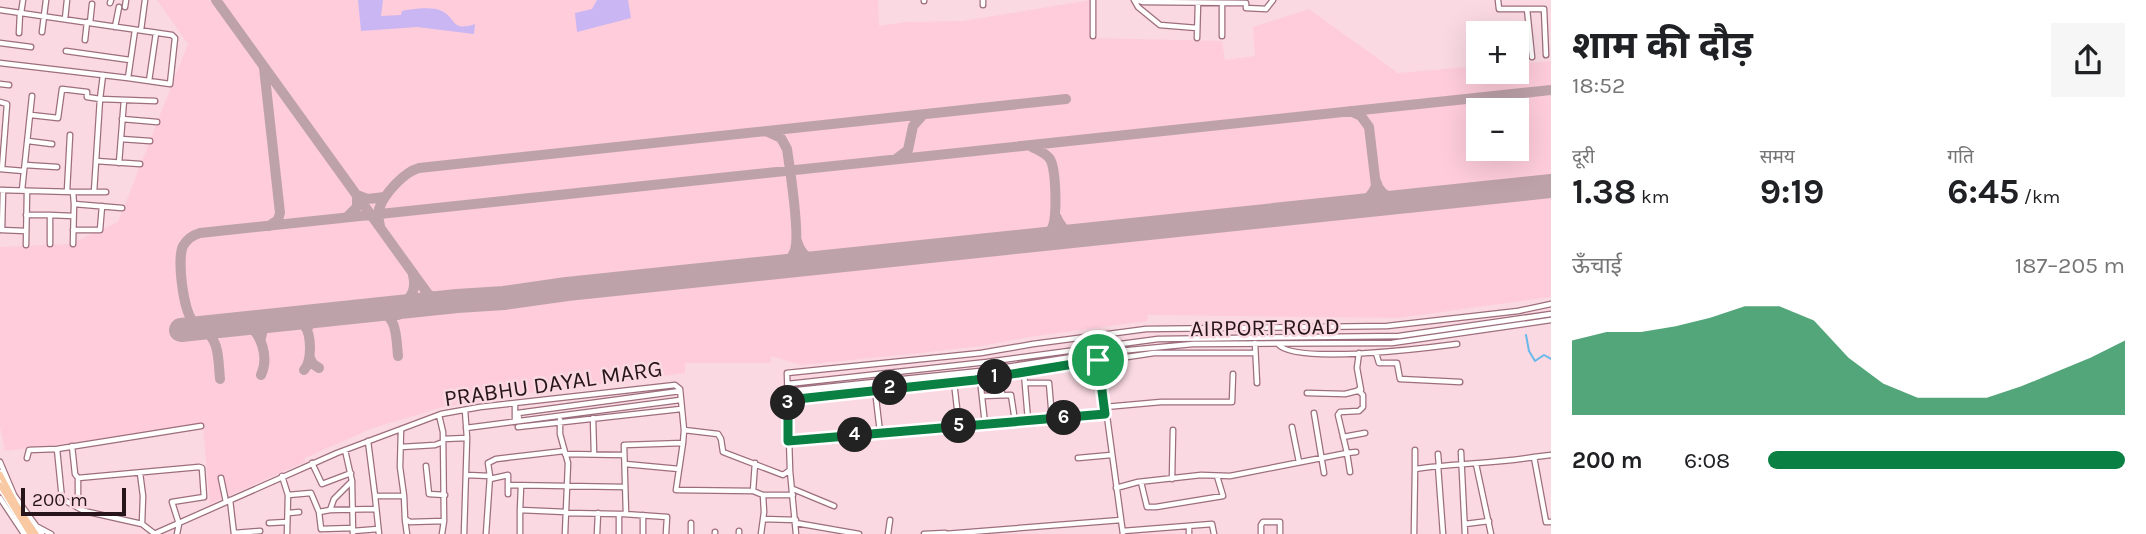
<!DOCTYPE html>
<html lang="hi">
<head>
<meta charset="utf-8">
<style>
  :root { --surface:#fff; --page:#f6f6f6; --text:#202124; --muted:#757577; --accent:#0b8043 }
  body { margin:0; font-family:Karla,"Noto Sans Devanagari",sans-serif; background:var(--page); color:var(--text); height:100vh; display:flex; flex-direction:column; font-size:26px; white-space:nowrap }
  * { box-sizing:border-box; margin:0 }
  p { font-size:23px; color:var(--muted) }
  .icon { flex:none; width:38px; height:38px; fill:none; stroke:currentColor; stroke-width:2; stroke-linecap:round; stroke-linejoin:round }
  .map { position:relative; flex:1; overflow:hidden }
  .drawer { display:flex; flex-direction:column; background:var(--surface); width:595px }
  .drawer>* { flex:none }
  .controls { position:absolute; left:1466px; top:21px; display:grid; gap:14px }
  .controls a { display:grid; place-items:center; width:63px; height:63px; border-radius:0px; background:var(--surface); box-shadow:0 7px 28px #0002; font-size:35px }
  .scale { position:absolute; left:21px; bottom:18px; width:105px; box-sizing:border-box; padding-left:7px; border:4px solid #27151b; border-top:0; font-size:19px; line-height:24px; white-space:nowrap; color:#27151b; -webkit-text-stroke:5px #fad9e2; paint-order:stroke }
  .pin { position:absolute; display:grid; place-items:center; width:60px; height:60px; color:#fff; margin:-30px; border:4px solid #fff; border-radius:50%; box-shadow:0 2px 7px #0007 }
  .km { position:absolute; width:35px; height:35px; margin:-18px; border-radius:50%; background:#222; color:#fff; font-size:19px; line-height:35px; text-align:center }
  .round { display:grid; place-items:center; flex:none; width:74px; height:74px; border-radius:0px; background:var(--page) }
  .headline { display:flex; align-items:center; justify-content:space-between; height:119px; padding:0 21px }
  h1 { font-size:38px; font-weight:700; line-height:52px }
  .stats { display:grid; grid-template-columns:repeat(3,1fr); gap:10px; height:119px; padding:7px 21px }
  .stats div { display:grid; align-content:center }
  .stats b { font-size:35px; font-weight:700 }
  .stats small { font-size:19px; font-weight:400 }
  .stats p { font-size:19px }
  .chart { height:196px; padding:14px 21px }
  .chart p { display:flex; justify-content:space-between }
  .chart svg { width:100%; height:126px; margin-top:7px; fill:var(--accent); opacity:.7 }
  ul { padding:0 21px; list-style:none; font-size:23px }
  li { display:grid; grid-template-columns:112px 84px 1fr; align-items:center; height:52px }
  li i { height:18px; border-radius:9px; background:var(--accent) }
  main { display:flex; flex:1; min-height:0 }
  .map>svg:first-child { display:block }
  .built { fill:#feccdb; fill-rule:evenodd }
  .green { fill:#c9b6f2 }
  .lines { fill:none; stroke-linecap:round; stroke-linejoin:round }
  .stream { stroke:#6ab7ea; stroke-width:2 }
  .taxiway { stroke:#bea2aa; stroke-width:10 }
  .runway { stroke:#bea2aa; stroke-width:24 }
  .minor-casing { stroke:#9d6e7c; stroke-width:7 }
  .major-casing { stroke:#fff; stroke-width:8 }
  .minor { stroke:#fff; stroke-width:4.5 }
  .major { stroke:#f8c9a3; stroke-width:5 }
  .route-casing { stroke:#fff; stroke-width:14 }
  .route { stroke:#0b8043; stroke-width:9 }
  .labels { text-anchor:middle; stroke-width:5; stroke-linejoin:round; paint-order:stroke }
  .street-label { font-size:23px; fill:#27151b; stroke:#fad9e2 }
</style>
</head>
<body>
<main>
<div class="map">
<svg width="1551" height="534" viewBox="0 0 1551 534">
  <rect width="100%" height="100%" fill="#fad9e2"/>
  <path class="built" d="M157,0H878L879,26L907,22L963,21L1091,0L1092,38L1222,41L1225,60L1255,56L1253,27L1309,9L1398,73L1479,66V72H1517V64L1551,61V297L1398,318L1148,315L1147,321L1029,337L981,346L911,354L801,365L771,356V363H685V373L530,393L443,407L373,428L305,458V462L210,504L203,427L5,451L0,427V247L70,244L118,222L188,44ZM1479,110H1517V149H1479Z"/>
  <path class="green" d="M358,0H383L381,16L401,15L402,11C412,9 432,6 442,11C457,19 451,32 475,24L474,34L417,27L361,31Z
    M597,0H628L631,18L577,32L575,13L592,9Z"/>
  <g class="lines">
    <path class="stream" d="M1526,335L1529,351L1535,361L1544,355L1551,359"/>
    <path class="taxiway" d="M216,0L428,294L440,301H457
      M264,68L280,213L278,220L269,226
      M768,132L781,138L787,149C790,169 800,234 795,250C792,260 784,264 775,267
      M896,159L908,150L913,126L922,116
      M1376,181C1382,206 1412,201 1432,200
      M1328,210C1346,207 1368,207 1376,186L1369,127L1361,116L1350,111
      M1056,216C1064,236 1077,236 1096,234
      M347,217L357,207V195L367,199L385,197
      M380,226C379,220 377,215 379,209C384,194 404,172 419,168L1066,99
      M797,241C801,257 813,263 828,263
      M1027,242C1036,240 1045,238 1051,230C1058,220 1056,169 1050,159C1046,153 1038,150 1032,147
      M386,309C405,306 418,295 413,275
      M375,310C398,314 396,337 398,356
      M398,315L409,308L424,305
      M294,318C297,320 301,322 304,325C312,335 312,361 304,370
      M246,324C262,333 269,358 261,375
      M219,327C209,327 200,328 193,321C183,311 177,258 183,246C187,239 193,235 200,233L1551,90
      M201,328C220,338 218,359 220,379
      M307,330L313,317
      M261,338L263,328L270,321
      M310,358L313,364L319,368"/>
    <path class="runway" d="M181,330L457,301L504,298L567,289L1551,186"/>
    <g class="minor-casing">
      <path id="minor" d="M1134,0L1138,7L1160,25L1197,28
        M1137,0L1143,2L1246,3V8L1266,9L1273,0
        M1498,0L1499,9H1544L1546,55
        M924,1V0
        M110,3L111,0
        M983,5V0
        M125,7L126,0
        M1527,9L1532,57
        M0,10L172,35L175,38L170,84L149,81L156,33
        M21,13L23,0
        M65,19L67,0
        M90,23L92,4
        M115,27L119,7
        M135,30L128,78L149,81
        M141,30L145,0
        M42,32L46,0
        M19,33L20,13
        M1093,36V0
        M1222,36V4
        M1197,38L1198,3
        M85,40L87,22
        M0,43L31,47
        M66,51L130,60
        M0,63L128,78
        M103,75L100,99L155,101
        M0,84L9,85
        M0,102L7,104L2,169
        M31,115L58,118L62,89L87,92V97L100,99L94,192
        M122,119L157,122
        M121,139L150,141
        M28,141L52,144
        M96,161L140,164
        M119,163L124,100
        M25,165L57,167
        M0,169L24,171L32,96
        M0,190L73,192L74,204L122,208
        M22,190L24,171
        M67,191L70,135
        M73,192H106
        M26,215H50V244
        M50,215L73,216
        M1,230L26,231
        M2,230L3,190
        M73,230H100L102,206
        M73,244L74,204
        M26,245L27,191
        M1096,335L1123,534
        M1255,343L1257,383
        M1278,344C1294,365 1427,348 1457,344
        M1376,353L1379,363H1397L1400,379L1460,382
        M1024,373L1028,420
        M1000,376L1002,394
        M980,379L985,424
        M954,382L959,426
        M1025,383H1049L1052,419
        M788,384L987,362L1158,339L1399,336L1551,314
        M875,390L880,432
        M788,391L980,371L1098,353L1193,344L1392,343L1551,320
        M1307,393L1345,394L1361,390L1357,368L1359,353
        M982,396L1011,395L1015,421
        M788,400L980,379L1154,353H1255
        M515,403V421
        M1105,407L1161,402H1232L1233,374
        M1314,413L1324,473
        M439,415L443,432L444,521
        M593,418L594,454
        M519,420L518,413L680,391
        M560,420V434L568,463L565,534
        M518,427L681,409
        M1292,427L1299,462
        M466,428L680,400
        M1343,437L1365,433
        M443,439L467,438
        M368,441L375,496
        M788,441L1106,414
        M683,443L676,490L753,491
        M72,446L75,474L78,478
        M401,447L435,445L443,442
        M57,449L62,499L84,511L142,524L155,534
        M345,450L352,481L353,534
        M1415,450V469
        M1356,452L1347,453L1338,415L1340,412L1359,411L1363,407V395L1358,390
        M1461,452L1465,534
        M565,454L624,455
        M1438,454L1439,466
        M1534,457L1551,455
        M27,458L29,450L57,449L201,426
        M1078,458L1111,455
        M0,462L14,495L42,534
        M312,463L322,484L351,473
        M755,463L753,491L763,495H793
        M625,464L679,469
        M1476,464L1491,534
        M426,466L429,494L445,495
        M1438,466L1443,534
        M790,471L796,534
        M140,473L143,496L142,524
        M466,475L490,476
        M282,476L288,495L287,534
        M221,478L226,502
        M490,479L508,475V494
        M1172,479L1173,430
        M1141,482L1147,507H1156L1223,496L1217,476
        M508,485L624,487
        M521,486L520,510L566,512
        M1116,488L1138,482L1201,475L1230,476L1347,453L1350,472
        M793,489L834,506
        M288,495L311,493L319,512L321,529L353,528
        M404,496L405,519L410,522L444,521L442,534
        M0,498L24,534
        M230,500L234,534
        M75,506L78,500V478L199,467L202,468L204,497L172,502L179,524L177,534
        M330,510L375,509
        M319,512L330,510L334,499L352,481
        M289,513L299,512
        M566,513L619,514
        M626,514L624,445L683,443L684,430
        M763,519L796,520
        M405,520L407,534
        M269,523L287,522
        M796,523L859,534
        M1465,524L1489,521
        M36,526L51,534
        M1189,526V534
        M353,531L378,529
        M1123,531L1212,524L1214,534
        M715,532V534
        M234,533L260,531
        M154,534L337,453L441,414L480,407L675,385L680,389L684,430L718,434L721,439L723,452L783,475L790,470L787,373L981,353L1033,344L1146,329L1387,326L1518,311L1551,304
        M379,534L375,496H404L400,467L401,429
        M464,534L467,438L465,410
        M486,534L490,476L488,463L496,459L564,451
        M520,534V510
        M597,534L598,513
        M619,534V514H624L667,517L666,534
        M643,534V515
        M691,534V523
        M739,534V531
        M761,534L764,512L763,495
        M888,534L890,520
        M924,534L945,533
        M945,534L1121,520
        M1261,534V525L1263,522H1280V534
        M1414,534L1415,469C1454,463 1494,464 1534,457L1546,522H1551"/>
    </g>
    <g class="major-casing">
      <path id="major" d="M0,474L16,504L36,534
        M0,485L30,534"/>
    </g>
    <use href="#minor" class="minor"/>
    <use href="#major" class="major"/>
  </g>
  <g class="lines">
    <g class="route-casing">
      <path id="route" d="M1098,360L1105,414L788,441V400L975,380Z"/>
    </g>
    <use href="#route" class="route"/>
  </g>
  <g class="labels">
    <g class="street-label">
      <text transform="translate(1265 327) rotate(-1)" y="8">AIRPORT ROAD</text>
      <text transform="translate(553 383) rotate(-8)" y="8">PRABHU DAYAL MARG</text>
    </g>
  </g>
</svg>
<div class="controls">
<a>+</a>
<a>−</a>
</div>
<div class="scale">200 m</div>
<div class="pin" style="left:1098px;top:360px;background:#1e9e55"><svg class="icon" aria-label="arrive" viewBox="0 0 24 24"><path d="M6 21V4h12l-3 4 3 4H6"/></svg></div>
<b class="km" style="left:995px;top:377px">1</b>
<b class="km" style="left:890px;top:388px">2</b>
<b class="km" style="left:788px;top:403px">3</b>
<b class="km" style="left:855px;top:435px">4</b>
<b class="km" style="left:959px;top:426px">5</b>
<b class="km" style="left:1064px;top:418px">6</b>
</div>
<section class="drawer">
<div class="headline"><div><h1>शाम की दौड़</h1><p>18:52</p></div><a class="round"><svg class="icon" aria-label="share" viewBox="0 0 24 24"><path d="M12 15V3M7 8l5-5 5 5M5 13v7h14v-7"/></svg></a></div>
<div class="stats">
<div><p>दूरी</p><b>1.38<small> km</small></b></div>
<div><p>समय</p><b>9:19</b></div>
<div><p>गति</p><b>6:45<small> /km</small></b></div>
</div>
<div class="chart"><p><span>ऊँचाई</span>187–205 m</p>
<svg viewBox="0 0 160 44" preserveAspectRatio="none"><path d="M0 44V18L10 15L20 15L30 13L40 10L50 6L60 6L70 11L80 24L90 33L100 38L110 38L120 38L130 34L140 29L150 24L160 18V44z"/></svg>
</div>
<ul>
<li><b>200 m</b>6:08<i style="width:100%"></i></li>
</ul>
</section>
</main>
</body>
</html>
